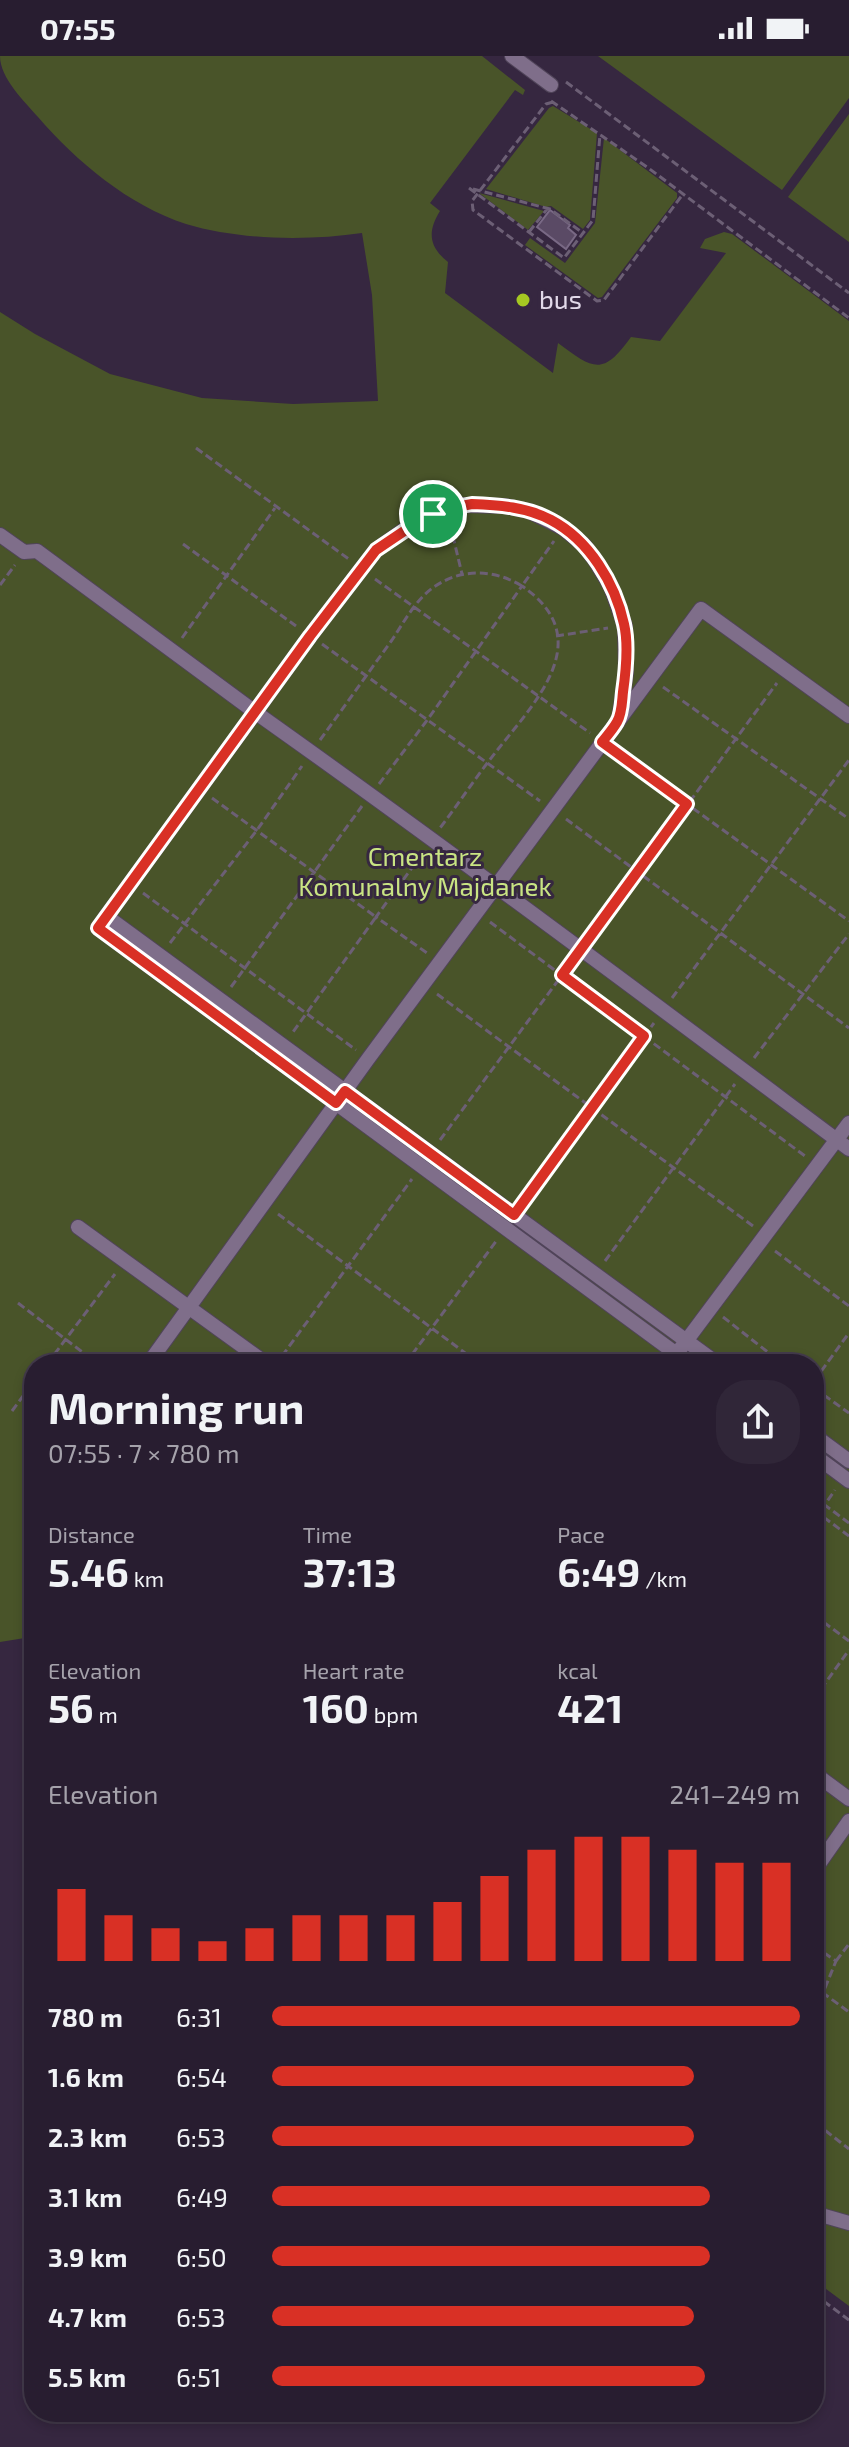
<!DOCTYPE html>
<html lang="en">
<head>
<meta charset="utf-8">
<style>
  :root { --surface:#281d30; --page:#302638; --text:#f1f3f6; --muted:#a5a2ab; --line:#443b4c; --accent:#d93025 }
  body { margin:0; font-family:"Exo 2",sans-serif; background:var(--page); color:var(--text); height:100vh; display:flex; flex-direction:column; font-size:30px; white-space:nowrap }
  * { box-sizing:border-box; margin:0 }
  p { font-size:26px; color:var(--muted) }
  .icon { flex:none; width:44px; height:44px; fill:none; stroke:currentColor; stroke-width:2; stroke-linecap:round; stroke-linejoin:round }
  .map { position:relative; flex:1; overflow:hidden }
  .side { position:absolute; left:24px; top:1298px; width:800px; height:1068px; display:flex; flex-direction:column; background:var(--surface); border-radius:32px; box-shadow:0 4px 12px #0003,0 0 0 2px var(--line) }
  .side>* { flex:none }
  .pin { position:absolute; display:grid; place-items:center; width:68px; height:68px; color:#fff; margin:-34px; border:4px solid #fff; border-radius:50%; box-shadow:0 2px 8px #0007 }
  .round { display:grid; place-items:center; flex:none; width:84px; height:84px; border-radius:32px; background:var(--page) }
  .summary { display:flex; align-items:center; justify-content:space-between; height:136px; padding:0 24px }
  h1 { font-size:44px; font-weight:700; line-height:60px }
  .metrics { display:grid; grid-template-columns:repeat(3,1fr); gap:12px; height:136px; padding:8px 24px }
  .metrics div { display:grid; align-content:center }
  .metrics b { font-size:40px; font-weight:700 }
  .metrics small { font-size:22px; font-weight:400 }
  .metrics p { font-size:22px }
  .chart { height:224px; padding:16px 24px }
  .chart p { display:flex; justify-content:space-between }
  .chart svg { width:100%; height:144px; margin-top:8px; stroke:var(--accent); stroke-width:6 }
  ul { padding:0 24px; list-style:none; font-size:26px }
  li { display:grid; grid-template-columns:128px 96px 1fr; align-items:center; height:60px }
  li i { height:20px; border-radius:10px; background:var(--accent) }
  .status { display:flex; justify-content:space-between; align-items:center; height:56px; padding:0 40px; background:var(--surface); direction:ltr }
  .status svg { height:22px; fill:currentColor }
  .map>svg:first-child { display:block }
  .green { fill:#495429 }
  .building { fill:#5a4a65; stroke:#796985; stroke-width:2 }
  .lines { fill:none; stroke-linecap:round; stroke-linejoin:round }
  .street-casing { stroke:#504459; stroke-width:16 }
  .path { stroke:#6c5f75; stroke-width:3; stroke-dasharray:8 4; stroke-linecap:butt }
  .street { stroke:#7f6e8a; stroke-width:14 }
  .route-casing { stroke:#fff; stroke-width:16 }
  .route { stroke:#d93025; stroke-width:10 }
  .poi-dot { fill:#a5c822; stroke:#362740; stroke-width:3 }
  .labels { text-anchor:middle; stroke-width:6; stroke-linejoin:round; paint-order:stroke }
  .poi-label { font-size:26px; fill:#e2d9e9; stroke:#362740; text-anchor:start }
  .park-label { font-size:26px; fill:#c9e483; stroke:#362740 }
</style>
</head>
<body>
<div class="status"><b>07:55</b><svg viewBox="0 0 49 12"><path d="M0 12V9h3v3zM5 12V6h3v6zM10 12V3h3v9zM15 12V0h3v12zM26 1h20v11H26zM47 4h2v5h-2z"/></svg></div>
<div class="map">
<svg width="849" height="2391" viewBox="0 0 849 2391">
  <rect width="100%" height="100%" fill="#362740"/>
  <path class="green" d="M0,0H482L525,34L523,39L515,34L430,147L440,155C427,176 429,191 448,206L445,237L553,317L558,287C594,314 603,320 631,281L660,285L726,197L700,192L705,183L724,176L732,178L849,265V2250L814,2224V1308H34V1578L31,1581L0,1586V256L35,278L110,318L202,342L293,348L378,345L372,239L362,177C307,185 239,184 186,168C128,149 77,106 38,61C24,45 0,22 0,0Z
    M598,0H849V42L782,134Z
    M553,50L597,77L590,164L583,173L551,150L546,151L486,133L549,52Z
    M849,58V186L788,141Z
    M604,82L677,137V142L602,241L598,242L525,189L530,182L565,207L595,167Z
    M479,137L544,155L528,174Z"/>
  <path class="building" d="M550,154L570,169L568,172L576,179L566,193L537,171Z"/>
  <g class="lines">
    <g class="street-casing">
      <path id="street" d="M512,0L551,29
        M0,479L24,496L37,495L255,656L98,872L690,1308
        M619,664L701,553L849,660
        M106,860L718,1308
        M78,1171L267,1308
        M148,1308L368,1003L619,664L626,617L625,570L611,531L595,504L584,489L563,472L529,455L505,450L459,449L414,467L376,494L310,580L255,656C455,798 652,946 849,1093
        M669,1308L849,1067
        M814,1379L849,1405
        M814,1399L849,1425
        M814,1717L849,1743
        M814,1815L849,1765
        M814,2157L849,2167"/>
    </g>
    <path class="path" d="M566,26L849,237
      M551,45L647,111L849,262
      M553,46L546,48L472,145L473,154L597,245L604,244L683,138
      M469,132L564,202L593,164L600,78
      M473,133L550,153L583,177
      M529,176L548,152
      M196,392L350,504
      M450,468L462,518
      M183,488L296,570
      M375,523L590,677
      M0,529L15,509
      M556,580L608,572
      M182,582L275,452
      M322,588L540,745
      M663,631L849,763
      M320,684C344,651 368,617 392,584C404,566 416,543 434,531C461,512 494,513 522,530L554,485
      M615,696L849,865
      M379,728L428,663L522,530C599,583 535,646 495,697C476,721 459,747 440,772
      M212,742L376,861L293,976
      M566,763L849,972
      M422,798L376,861L427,897
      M143,837L356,994
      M490,866L805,1100
      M590,881L777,627
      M170,887L257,774L302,710
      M231,931L362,750
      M437,938L753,1170
      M672,942L849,704
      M754,1002L849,878
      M440,1084L571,907
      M524,1146L654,967
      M278,1158L480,1308
      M775,1195L849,1250
      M605,1205L735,1028
      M18,1247L98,1308
      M723,1261L783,1308
      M282,1300L412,1123
      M47,1308L115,1218
      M405,1308L497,1184
      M814,1325L849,1277
      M814,1332L849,1357
      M12,1355L34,1325
      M814,1441L849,1467
      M814,1454L849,1480
      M814,1464L835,1434
      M814,1559L849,1585
      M814,1643L849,1594
      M814,1890L836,1905L823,1937L849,1956
      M836,1905L849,1888
      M814,1976L823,1937
      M814,2040L826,2075L849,2093
      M814,2238L849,2264"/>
    <use href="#street" class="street"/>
  </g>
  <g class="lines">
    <g class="route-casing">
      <path id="route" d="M472,448C499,449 527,451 551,464C589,484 615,527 624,568C629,589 626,615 623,636C622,645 622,658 617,666C613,673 607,680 602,686L687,748L562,919L644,980L514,1159L345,1035L336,1047L98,872L310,580L376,494L422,463L446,453Z"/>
    </g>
    <use href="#route" class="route"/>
  </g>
  <circle class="poi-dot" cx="523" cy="244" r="8"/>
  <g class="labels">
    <g class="poi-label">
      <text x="539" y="253">bus</text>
    </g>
    <g class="park-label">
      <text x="425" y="810">Cmentarz<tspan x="425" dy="30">Komunalny Majdanek</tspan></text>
    </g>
  </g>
</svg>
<div class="pin" style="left:433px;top:458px;background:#1e9e55"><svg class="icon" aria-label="arrive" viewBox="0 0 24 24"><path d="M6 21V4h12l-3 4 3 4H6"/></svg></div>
<section class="side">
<div class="summary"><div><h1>Morning run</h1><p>07:55 · 7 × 780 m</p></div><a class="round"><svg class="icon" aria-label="share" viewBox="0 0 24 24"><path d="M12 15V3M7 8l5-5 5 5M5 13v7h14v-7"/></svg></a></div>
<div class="metrics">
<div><p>Distance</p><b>5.46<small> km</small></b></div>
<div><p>Time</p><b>37:13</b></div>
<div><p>Pace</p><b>6:49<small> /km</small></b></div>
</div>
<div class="metrics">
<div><p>Elevation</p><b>56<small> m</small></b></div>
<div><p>Heart rate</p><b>160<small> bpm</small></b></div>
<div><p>kcal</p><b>421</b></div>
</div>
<div class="chart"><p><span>Elevation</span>241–249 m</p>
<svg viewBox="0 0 160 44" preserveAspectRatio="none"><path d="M5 44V22M15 44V30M25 44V34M35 44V38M45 44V34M55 44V30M65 44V30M75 44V30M85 44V26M95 44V18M105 44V10M115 44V6M125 44V6M135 44V10M145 44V14M155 44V14"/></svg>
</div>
<ul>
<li><b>780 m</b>6:31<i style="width:100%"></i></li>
<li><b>1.6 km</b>6:54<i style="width:80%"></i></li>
<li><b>2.3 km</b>6:53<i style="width:80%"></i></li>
<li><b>3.1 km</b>6:49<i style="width:83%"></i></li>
<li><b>3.9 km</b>6:50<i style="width:83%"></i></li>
<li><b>4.7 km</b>6:53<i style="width:80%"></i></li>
<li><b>5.5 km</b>6:51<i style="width:82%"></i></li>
</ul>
</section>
</div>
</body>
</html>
